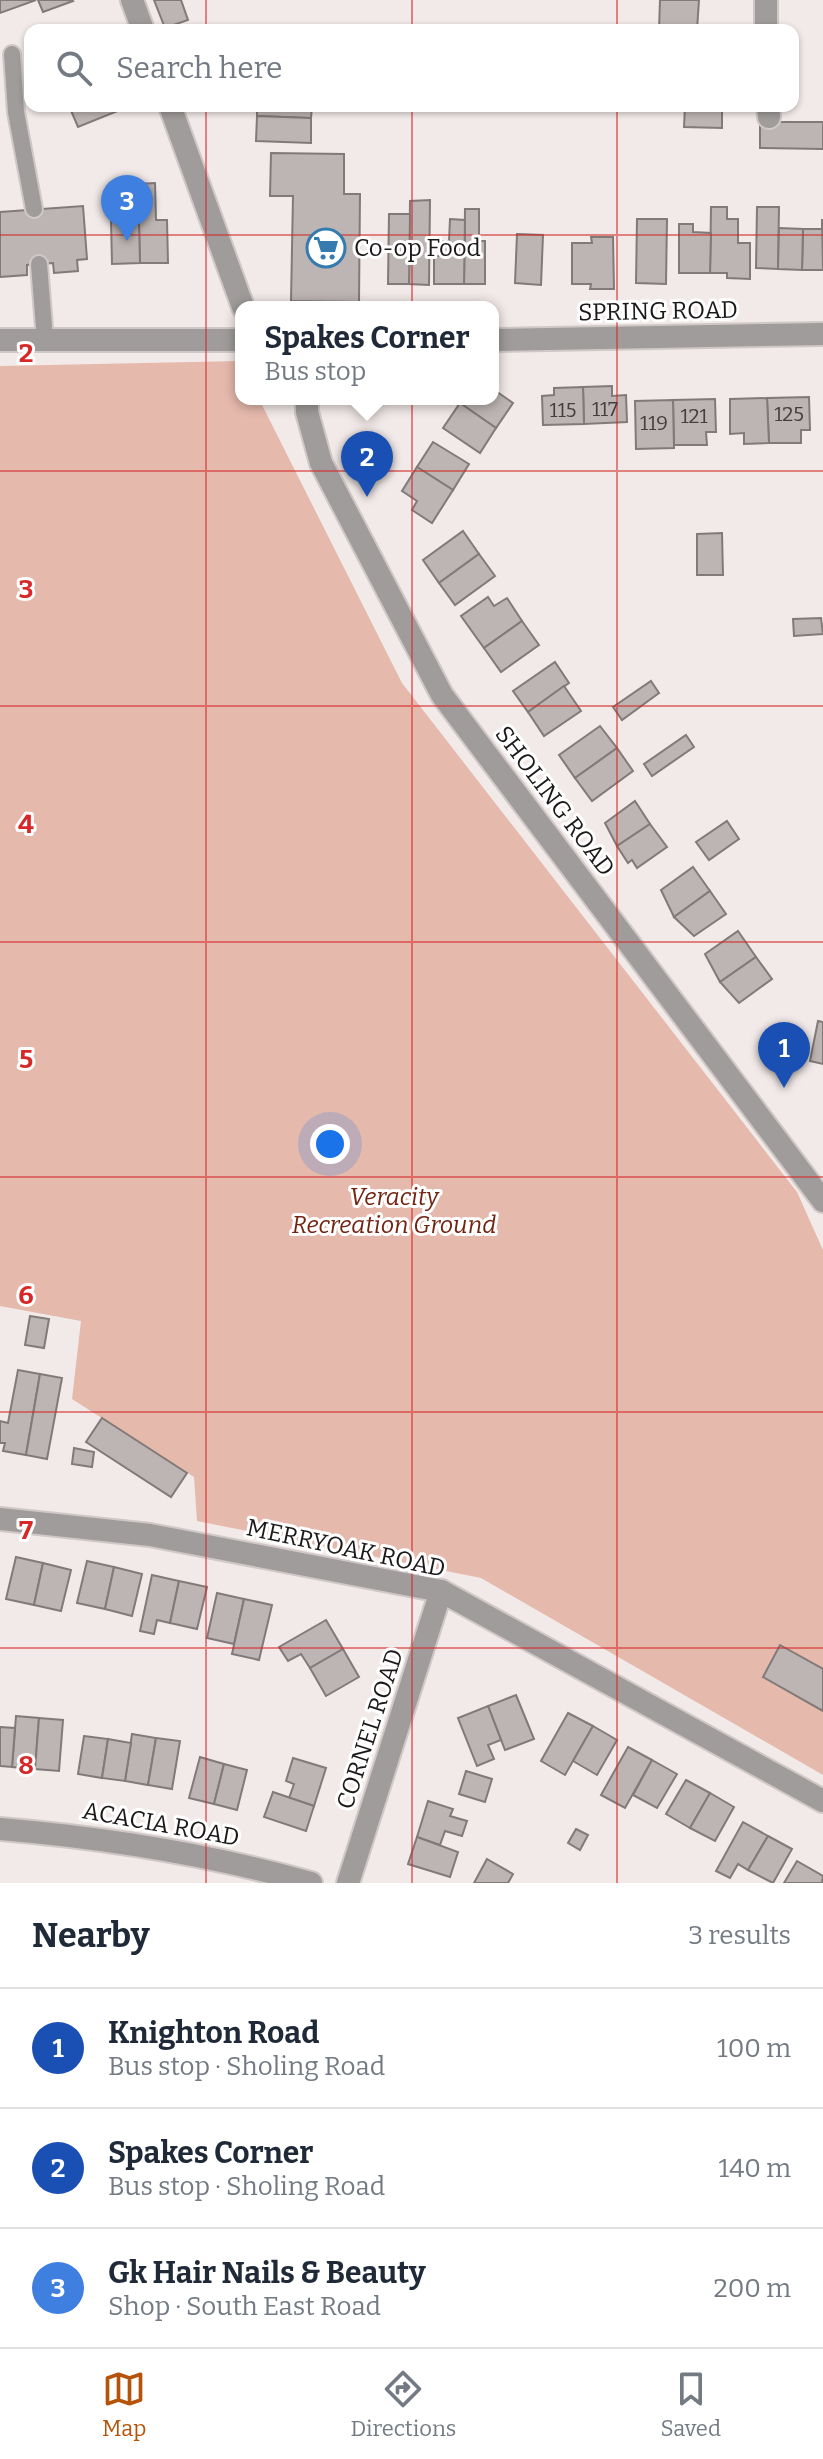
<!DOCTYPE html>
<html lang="en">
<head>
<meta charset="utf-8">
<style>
  :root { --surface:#fff; --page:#f6f6f7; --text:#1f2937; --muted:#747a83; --line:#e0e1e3; --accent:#b45309 }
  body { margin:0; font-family:Bitter,serif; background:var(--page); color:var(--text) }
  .you { position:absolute; left:330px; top:1144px; width:28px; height:28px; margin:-20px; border:6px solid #fff; border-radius:50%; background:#1a73e8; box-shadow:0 0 0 12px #1a73e833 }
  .badge { display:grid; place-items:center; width:52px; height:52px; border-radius:50%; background:var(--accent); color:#fff; font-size:26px; font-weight:700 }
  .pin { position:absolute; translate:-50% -66px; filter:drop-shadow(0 2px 4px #0008) }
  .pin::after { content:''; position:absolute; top:42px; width:28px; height:24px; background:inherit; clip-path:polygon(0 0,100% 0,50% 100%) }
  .popup { position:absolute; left:235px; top:301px; width:264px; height:104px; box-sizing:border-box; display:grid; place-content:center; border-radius:16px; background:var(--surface); filter:drop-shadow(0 2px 6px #0005); font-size:26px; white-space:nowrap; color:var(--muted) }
  .popup b { font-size:30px; color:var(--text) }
  .popup::after { content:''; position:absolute; left:50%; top:100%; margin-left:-16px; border:16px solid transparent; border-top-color:var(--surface) }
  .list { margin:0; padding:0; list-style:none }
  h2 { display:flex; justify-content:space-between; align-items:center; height:104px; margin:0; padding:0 32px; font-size:34px }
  h2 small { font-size:26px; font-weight:400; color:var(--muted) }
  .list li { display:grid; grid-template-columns:52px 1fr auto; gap:24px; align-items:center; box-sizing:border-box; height:120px; padding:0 32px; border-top:2px solid var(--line) }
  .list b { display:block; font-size:30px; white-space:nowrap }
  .list p { margin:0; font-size:26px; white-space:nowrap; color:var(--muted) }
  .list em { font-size:26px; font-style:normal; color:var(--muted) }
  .icon { flex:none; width:44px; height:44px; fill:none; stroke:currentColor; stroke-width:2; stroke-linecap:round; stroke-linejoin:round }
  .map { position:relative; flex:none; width:823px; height:1883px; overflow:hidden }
  .search { position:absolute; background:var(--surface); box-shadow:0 2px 6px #0004; left:24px; right:24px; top:24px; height:88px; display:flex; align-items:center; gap:20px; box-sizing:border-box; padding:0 28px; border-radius:16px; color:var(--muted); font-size:30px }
  .sheet { height:464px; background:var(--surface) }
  nav { display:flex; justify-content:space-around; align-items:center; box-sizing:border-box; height:112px; border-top:2px solid var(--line); background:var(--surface); font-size:22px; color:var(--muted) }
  nav a { display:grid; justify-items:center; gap:4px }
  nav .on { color:var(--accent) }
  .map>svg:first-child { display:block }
  .green { fill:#e6b9ad }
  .building { fill:#bdb5b3; stroke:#817a78; stroke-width:2 }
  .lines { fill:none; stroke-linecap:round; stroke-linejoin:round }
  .service-casing { stroke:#d0c8c7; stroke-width:20 }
  .minor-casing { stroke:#d0c8c7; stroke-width:26 }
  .tertiary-casing { stroke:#d0c8c7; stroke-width:26 }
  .service { stroke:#9f9c9b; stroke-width:16 }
  .minor { stroke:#9f9c9b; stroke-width:22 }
  .tertiary { stroke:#9f9c9b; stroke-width:22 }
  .grid { fill:none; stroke:#d62828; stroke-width:2; stroke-opacity:0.55 }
  .labels { text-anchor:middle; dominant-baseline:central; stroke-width:6; stroke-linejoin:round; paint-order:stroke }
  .number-label { font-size:20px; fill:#443f3f }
  .poi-label { font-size:24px; fill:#1b1818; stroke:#fff; text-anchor:start }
  .street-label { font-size:24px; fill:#1b1818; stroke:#fff }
  .park-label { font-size:24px; font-style:italic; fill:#722411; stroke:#fff }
  .grid-label { font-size:26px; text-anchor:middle; font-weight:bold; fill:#d62828; stroke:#fff; stroke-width:6; stroke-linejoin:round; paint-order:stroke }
</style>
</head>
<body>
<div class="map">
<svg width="823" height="1883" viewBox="0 0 823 1883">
  <rect width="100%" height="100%" fill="#f2eae8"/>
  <path class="green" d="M240,361L241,399H259L402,683L797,1192L823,1250V1775L481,1578L197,1521L194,1477L72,1399L81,1321L0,1306V366Z"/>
  <g class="building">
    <path d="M0,0H36L0,13Z"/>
    <path d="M38,0H72L73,1L43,12Z"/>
    <path d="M154,0H181L188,20L165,28Z"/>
    <path d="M660,0H699L697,30H659Z"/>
    <path d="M69,106H118L120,110L78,127Z"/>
    <path d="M257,106H312L311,118L257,116Z"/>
    <path d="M685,106H722V128L684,127Z"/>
    <path d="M257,116L311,118V143L256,141Z"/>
    <path d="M760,122H823V149L760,148Z"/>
    <path d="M271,153L344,154V194H360L359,302L291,301L293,196H270Z"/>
    <path d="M155,183L156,220H167L168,263H140L138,184Z"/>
    <path d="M122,184H138L140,263L112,264L111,221L122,220Z"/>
    <path d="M430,200L429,285L409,284L410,201Z"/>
    <path d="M83,206L87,259L77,260L78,271L54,273L53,263L39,264L27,265V275L0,277V212Z"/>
    <path d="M711,207H727V219H738V243H750V279L727,278V273H710Z"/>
    <path d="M757,207H779L778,269L756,268Z"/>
    <path d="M465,209H479V241H485V284H464Z"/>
    <path d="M389,214H410L409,284H388Z"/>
    <path d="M450,219L465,220L464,284H434V256H442V241H449Z"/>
    <path d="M637,219H667L666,284L636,283Z"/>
    <path d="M822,219L823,270H802L803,229H822Z"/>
    <path d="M679,224H693V232L711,233L710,273H679Z"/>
    <path d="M779,228L803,229L802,270L778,269Z"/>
    <path d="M517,234L543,235L541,285L515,283Z"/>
    <path d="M591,237H613L614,289H590L591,284H572V243H592Z"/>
    <path d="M612,386V396L626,395L627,422L584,424L583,387Z"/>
    <path d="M583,387L584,424L543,425L542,396L554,395V388Z"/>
    <path d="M493,389L513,403L496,428L460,403L463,399H493Z"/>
    <path d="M809,397L810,430H801V443H769L767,398Z"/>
    <path d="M767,398L769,443L744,444V433L730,434V399Z"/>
    <path d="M715,399L716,432H706L707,445H674L673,400Z"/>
    <path d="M673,400L674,448L636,449L635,401Z"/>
    <path d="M460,403L496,428L480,453L443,428Z"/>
    <path d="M433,442L469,464L453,490L417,467Z"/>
    <path d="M417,467L453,490L432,523L412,510L417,501L402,491Z"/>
    <path d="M463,531L479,554L439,583L423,560Z"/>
    <path d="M722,533L723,575H697V534Z"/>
    <path d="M479,554L495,576L455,605L439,583Z"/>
    <path d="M488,597L494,606L507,598L522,621L484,648L461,616Z"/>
    <path d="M821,618L823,634L794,636L793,619Z"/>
    <path d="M522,621L539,645L501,672L484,648Z"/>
    <path d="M555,662L569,683L528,712L513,691Z"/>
    <path d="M651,681L659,693L622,720L613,707Z"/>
    <path d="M564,686L581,711L544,736L528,712Z"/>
    <path d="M600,726L617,748L575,778L559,755Z"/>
    <path d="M686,735L694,747L652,776L644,764Z"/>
    <path d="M617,748L633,771L592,801L575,778Z"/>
    <path d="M635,801L650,824L617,846L605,823Z"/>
    <path d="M727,821L739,839L709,860L696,842Z"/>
    <path d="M650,824L667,847L637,868L632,860L628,863L617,846Z"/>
    <path d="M693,867L710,891L674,917L661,890Z"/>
    <path d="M710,891L726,914L694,936L674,917Z"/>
    <path d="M738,931L756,957L720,982L705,954Z"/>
    <path d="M756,957L772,979L739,1003L720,982Z"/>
    <path d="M818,1021L823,1022V1064L810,1061Z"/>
    <path d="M30,1316L49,1319L44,1348L25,1345Z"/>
    <path d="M18,1370L40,1374L26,1455L3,1451L5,1443H0V1421L8,1423Z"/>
    <path d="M40,1374L62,1378L47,1459L26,1455Z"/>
    <path d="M102,1418L187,1473L171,1497L86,1442Z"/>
    <path d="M74,1448L94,1452L92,1467L72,1464Z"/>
    <path d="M16,1557L43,1563L34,1605L6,1599Z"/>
    <path d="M87,1561L114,1567L105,1609L77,1603Z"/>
    <path d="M43,1563L71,1570L61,1611L34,1605Z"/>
    <path d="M114,1567L142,1574L132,1616L105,1609Z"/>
    <path d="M152,1575L179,1581L170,1623L157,1620L154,1634L140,1631Z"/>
    <path d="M179,1581L207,1587L197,1629L170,1623Z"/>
    <path d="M217,1593L244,1599L234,1644L207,1638Z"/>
    <path d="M244,1599L272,1605L259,1660L232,1654Z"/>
    <path d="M326,1620L343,1649L310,1668L301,1654L288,1661L279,1647Z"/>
    <path d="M780,1645L823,1669V1711L763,1677Z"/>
    <path d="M343,1649L359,1677L326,1696L310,1668Z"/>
    <path d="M516,1695L534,1739L505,1750L488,1706Z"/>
    <path d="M488,1706L501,1740L488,1745L494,1759L477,1766L458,1718Z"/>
    <path d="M568,1713L593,1726L565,1775L541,1761Z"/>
    <path d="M16,1716L39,1718L35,1769L12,1767Z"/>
    <path d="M39,1718L63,1720L59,1771L35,1769Z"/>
    <path d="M593,1726L617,1740L597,1775L573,1761Z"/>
    <path d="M0,1727L15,1728L12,1767L0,1766Z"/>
    <path d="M132,1734L156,1738L148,1785L125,1781Z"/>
    <path d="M84,1736L108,1739L102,1778L78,1774Z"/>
    <path d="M156,1738L180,1741L172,1789L148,1785Z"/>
    <path d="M108,1739L131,1743L125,1781L102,1778Z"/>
    <path d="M628,1747L652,1760L625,1808L601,1795Z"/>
    <path d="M200,1757L224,1764L214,1804L189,1798Z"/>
    <path d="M293,1758L326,1768L314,1806L289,1798L294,1784L286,1781Z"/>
    <path d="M652,1760L677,1774L657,1808L633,1795Z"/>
    <path d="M224,1764L247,1770L237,1810L214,1804Z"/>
    <path d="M466,1771L492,1779L485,1802L459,1794Z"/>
    <path d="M686,1780L710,1793L690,1828L666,1814Z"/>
    <path d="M273,1792L314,1806L306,1831L264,1817Z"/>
    <path d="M710,1793L734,1807L715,1841L690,1828Z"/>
    <path d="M428,1801L453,1809L450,1816L467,1821L462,1836L445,1831L440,1845L417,1837Z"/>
    <path d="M743,1822L768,1836L748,1870L738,1864L730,1878L716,1871Z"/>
    <path d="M576,1829L588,1835L580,1850L568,1843Z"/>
    <path d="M768,1836L792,1849L773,1883L748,1870Z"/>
    <path d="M417,1837L458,1852L450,1877L408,1864Z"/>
    <path d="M487,1859L513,1874L508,1883H474Z"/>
    <path d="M797,1861L823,1876L822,1883H784Z"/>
  </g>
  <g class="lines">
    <g class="service-casing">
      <g id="service">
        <path d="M12,54L16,112L34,209"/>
        <path d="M39,264L45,340"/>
      </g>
    </g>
    <g class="minor-casing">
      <g id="minor">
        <path d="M132,0L143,30"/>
        <path d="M766,0V30"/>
        <path d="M170,106L243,307"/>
        <path d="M768,106L769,117"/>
        <path d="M307,399V412L321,463L442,695L823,1201"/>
        <path d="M0,1829C107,1838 208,1854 311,1883"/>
        <path d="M348,1883L441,1591"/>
      </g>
    </g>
    <g class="tertiary-casing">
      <g id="tertiary">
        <path d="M0,340H241"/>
        <path d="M493,340L823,334"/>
        <path d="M0,1519L150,1535L441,1591L823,1801"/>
      </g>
    </g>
    <use href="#service" class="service"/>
    <use href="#minor" class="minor"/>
    <use href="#tertiary" class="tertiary"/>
  </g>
  <path class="grid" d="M206,0V30M412,0V30M617,0V30M206,106V1883M412,106V1883M617,106V1883M0,235H823M0,471H823M0,706H823M0,942H823M0,1177H823M0,1412H823M0,1648H823"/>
  <defs>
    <g id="supermarket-ring" transform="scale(2)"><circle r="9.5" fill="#fff" stroke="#367bb0" stroke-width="1.5"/><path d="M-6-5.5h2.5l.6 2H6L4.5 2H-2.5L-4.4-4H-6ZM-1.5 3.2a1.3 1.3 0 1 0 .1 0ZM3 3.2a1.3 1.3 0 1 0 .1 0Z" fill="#367bb0"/></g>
  </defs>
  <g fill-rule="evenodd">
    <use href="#supermarket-ring" x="326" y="248"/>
  </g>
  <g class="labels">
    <g class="number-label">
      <text x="605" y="409">117</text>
      <text x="563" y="410">115</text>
      <text x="789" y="414">125</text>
      <text x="694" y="416">121</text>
      <text x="654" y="423">119</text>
    </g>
    <g class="poi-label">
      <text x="354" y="248">Co-op Food</text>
    </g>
    <g class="street-label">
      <text transform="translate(658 311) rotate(-1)">SPRING ROAD</text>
      <text transform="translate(555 801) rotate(53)">SHOLING ROAD</text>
      <text transform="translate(346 1548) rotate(12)">MERRYOAK ROAD</text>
      <text transform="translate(370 1729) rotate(-72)">CORNEL ROAD</text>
      <text transform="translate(161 1824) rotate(10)">ACACIA ROAD</text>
    </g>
    <g class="park-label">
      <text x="394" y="1197">Veracity<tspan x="394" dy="28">Recreation Ground</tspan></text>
    </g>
  </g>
  <g class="grid-label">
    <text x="26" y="362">2</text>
    <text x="26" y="598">3</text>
    <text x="26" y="833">4</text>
    <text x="26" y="1068">5</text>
    <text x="26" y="1304">6</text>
    <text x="26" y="1539">7</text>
    <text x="26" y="1774">8</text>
  </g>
</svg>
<div class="you"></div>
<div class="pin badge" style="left:784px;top:1088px;background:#1a4fb4">1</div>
<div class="pin badge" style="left:367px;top:497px;background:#1a4fb4">2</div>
<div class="popup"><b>Spakes Corner</b>Bus stop</div>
<div class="pin badge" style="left:127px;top:241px;background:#3f7fe0">3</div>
<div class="search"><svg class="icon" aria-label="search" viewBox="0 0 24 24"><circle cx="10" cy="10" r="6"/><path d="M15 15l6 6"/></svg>Search here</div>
</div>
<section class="sheet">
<h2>Nearby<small>3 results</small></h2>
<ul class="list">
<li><span class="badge" style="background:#1a4fb4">1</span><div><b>Knighton Road</b><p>Bus stop · Sholing Road</p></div><em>100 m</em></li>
<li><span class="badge" style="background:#1a4fb4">2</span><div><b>Spakes Corner</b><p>Bus stop · Sholing Road</p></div><em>140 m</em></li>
<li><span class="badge" style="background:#3f7fe0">3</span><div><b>Gk Hair Nails &amp; Beauty</b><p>Shop · South East Road</p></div><em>200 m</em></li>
</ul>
</section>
<nav>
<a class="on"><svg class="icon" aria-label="map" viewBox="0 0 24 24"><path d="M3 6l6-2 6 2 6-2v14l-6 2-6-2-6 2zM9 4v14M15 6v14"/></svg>Map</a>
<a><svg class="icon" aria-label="directions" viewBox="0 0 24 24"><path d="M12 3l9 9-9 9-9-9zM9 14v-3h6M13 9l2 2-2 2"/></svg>Directions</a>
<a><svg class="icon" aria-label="saved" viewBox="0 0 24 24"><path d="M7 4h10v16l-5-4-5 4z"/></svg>Saved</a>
</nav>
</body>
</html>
